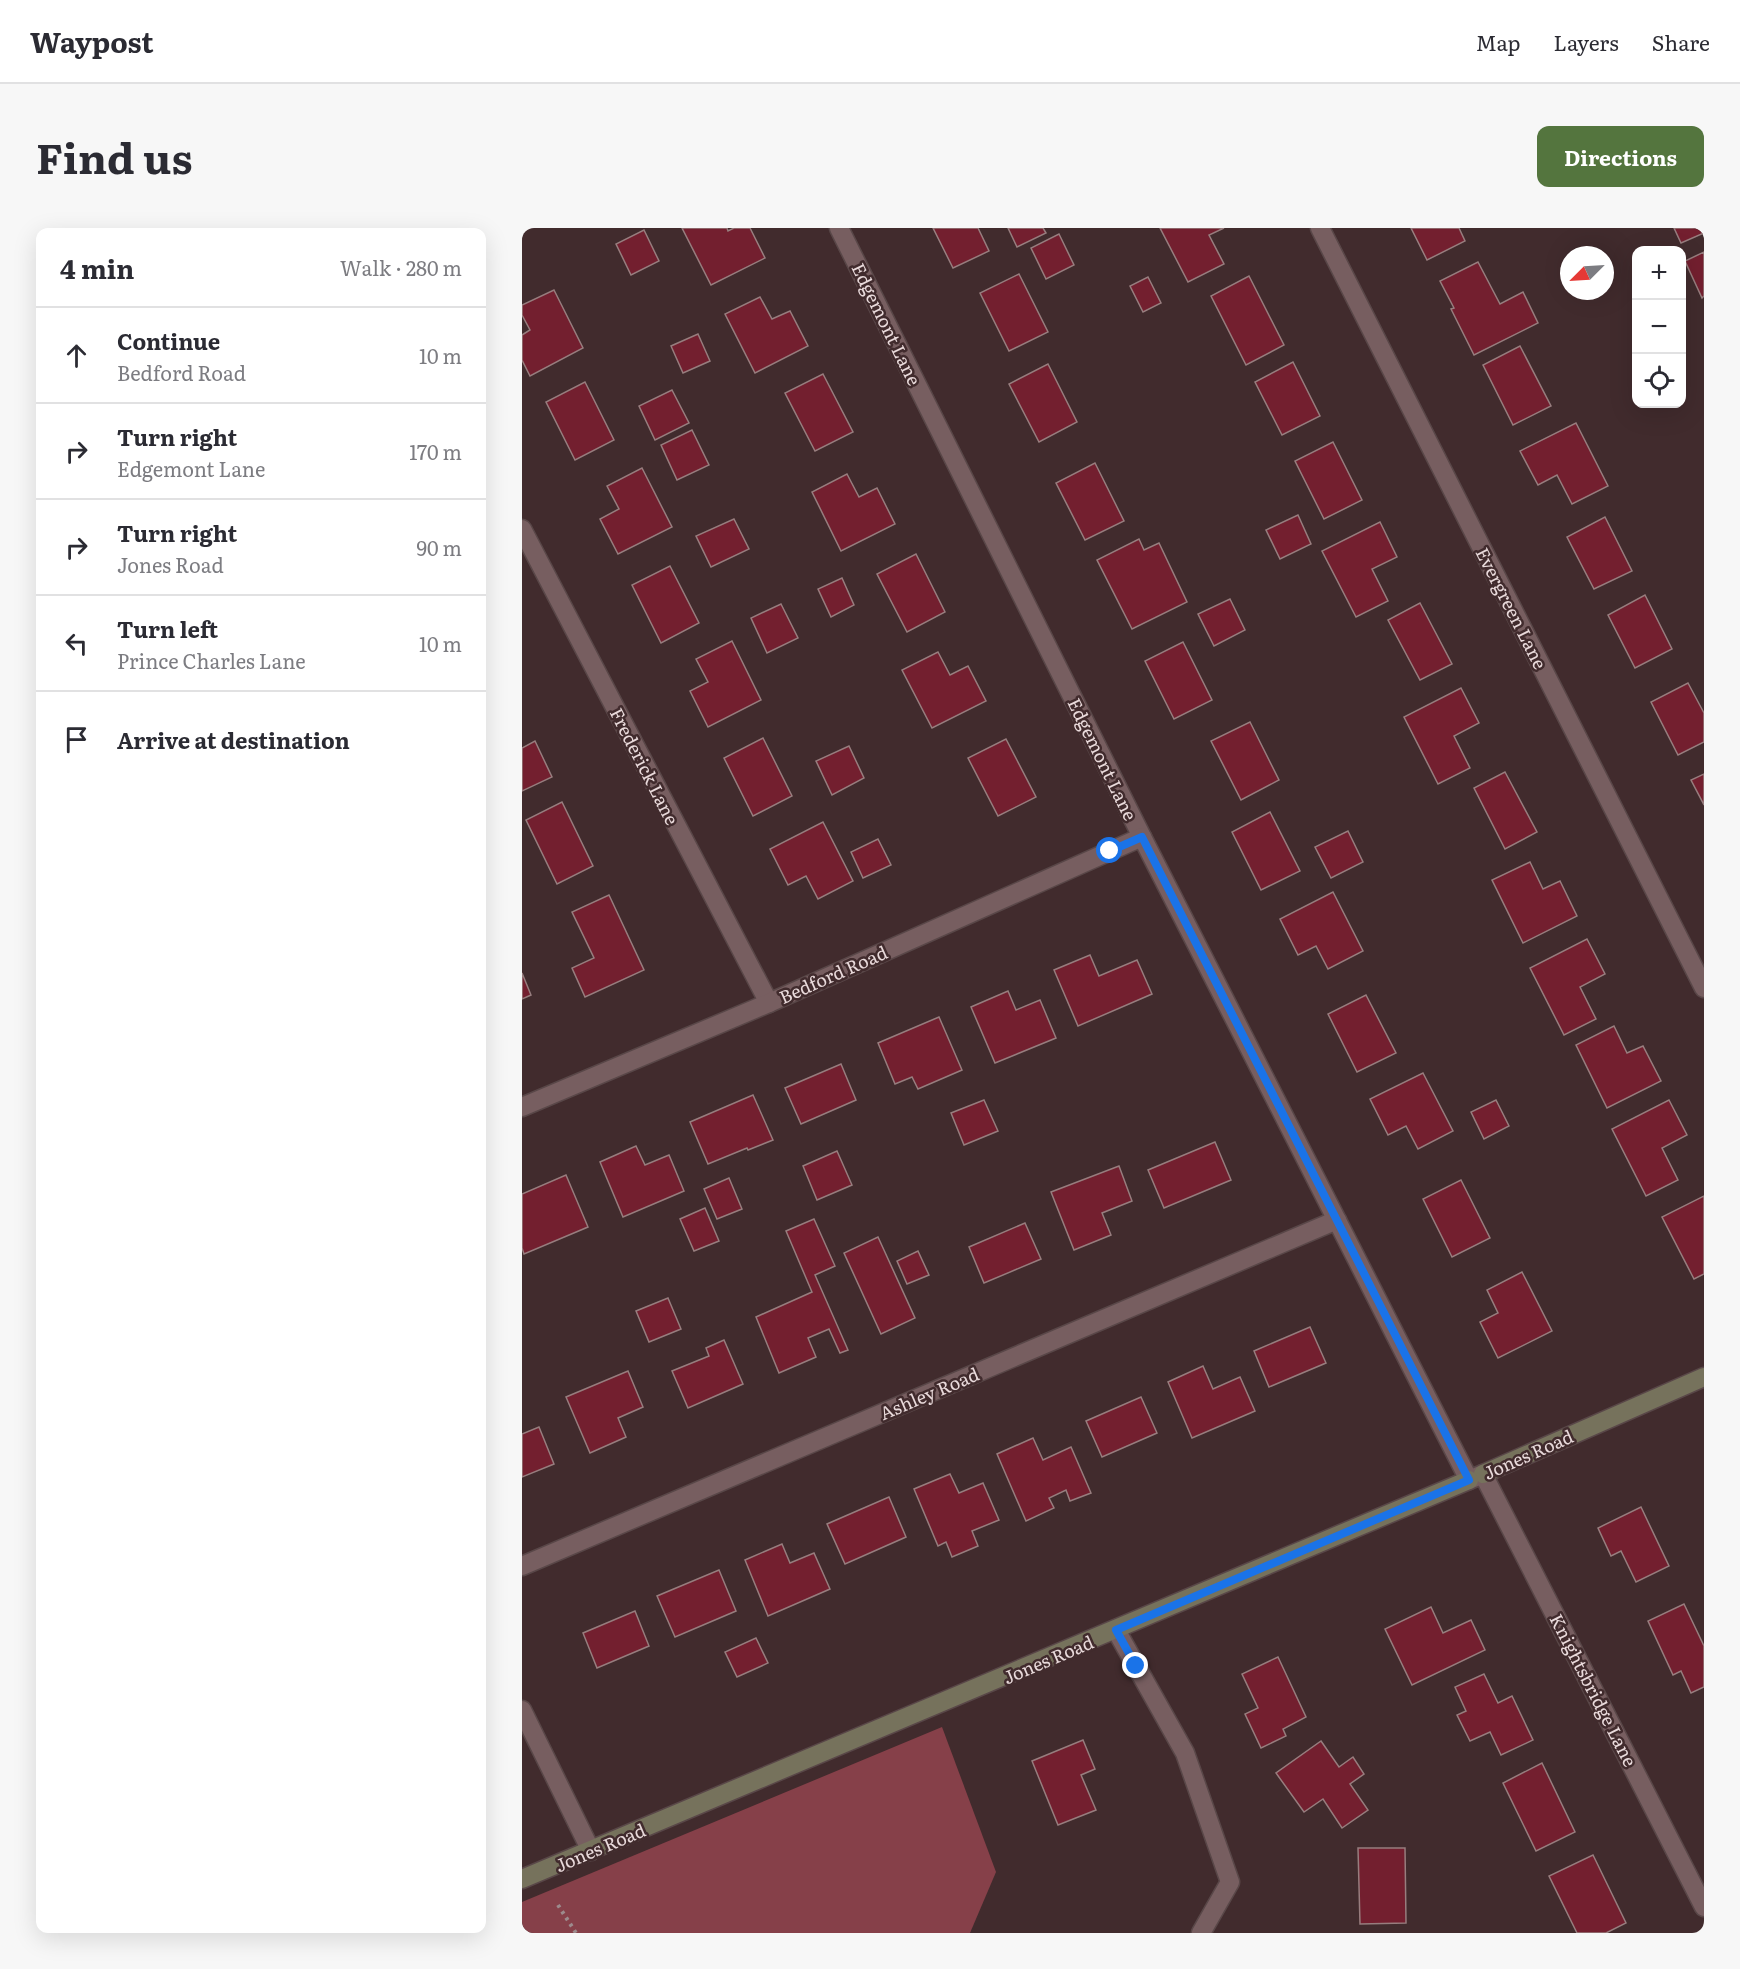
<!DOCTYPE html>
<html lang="en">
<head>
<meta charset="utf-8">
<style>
  :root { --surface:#fff; --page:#f7f7f7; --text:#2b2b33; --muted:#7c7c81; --line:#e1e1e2; --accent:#54753e }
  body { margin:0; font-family:Literata,serif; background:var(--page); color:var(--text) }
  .controls { position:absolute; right:18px; top:18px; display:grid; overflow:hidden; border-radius:12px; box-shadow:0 6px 24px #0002 }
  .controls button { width:54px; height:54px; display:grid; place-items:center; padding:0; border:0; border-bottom:2px solid var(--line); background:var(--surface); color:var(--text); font:30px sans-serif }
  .compass { position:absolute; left:1038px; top:18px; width:54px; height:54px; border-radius:50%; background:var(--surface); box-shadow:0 6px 24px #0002; rotate:246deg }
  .stop { position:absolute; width:18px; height:18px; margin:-14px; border:4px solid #1a73e8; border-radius:50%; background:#fff }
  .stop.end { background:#1a73e8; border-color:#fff; box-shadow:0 2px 6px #0008 }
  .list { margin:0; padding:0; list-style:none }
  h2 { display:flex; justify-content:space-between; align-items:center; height:78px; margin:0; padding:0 24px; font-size:26px }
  h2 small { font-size:20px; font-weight:400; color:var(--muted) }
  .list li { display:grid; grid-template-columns:39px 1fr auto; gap:18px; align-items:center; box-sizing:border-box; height:96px; padding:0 24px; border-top:2px solid var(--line) }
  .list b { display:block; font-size:22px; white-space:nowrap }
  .list p { margin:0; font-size:20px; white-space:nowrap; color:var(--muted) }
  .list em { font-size:20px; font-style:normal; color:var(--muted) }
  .icon { flex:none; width:33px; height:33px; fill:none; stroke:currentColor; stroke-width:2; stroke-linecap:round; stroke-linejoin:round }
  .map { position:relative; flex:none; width:1182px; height:1705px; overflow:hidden; border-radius:12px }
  header { display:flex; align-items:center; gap:36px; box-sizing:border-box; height:84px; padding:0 30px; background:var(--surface); border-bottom:2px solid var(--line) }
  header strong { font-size:28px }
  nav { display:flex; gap:33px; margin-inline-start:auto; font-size:21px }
  .intro { display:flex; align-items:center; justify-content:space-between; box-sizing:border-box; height:144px; padding:0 36px }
  h1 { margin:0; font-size:42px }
  .button { padding:15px 27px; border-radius:12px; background:var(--accent); color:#fff; font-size:21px; font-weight:700 }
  main { display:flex; gap:36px; padding:0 36px }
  aside { flex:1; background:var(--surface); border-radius:12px; box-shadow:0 6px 24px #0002 }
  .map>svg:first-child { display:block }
  .green { fill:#864049 }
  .building { fill:#731f2f; stroke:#977d7e; stroke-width:1.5 }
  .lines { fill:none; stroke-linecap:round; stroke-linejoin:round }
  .street-casing { stroke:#594748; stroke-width:21 }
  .secondary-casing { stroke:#594748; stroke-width:21 }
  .path { stroke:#9d8b8d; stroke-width:4; stroke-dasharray:3 4.5; stroke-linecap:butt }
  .street { stroke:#775e60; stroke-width:18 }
  .secondary { stroke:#76725c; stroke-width:18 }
  .route { stroke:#1a73e8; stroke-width:8 }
  .labels { text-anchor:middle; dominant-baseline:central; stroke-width:5; stroke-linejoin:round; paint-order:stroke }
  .street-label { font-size:18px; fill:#e9dadb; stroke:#412b2d }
</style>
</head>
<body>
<header>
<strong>Waypost</strong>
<nav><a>Map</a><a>Layers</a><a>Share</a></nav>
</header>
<div class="intro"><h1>Find us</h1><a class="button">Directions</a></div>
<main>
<aside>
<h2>4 min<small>Walk · 280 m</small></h2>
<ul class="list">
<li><svg class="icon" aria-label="ahead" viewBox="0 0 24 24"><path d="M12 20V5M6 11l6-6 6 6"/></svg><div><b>Continue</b><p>Bedford Road</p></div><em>10 m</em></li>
<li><svg class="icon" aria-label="right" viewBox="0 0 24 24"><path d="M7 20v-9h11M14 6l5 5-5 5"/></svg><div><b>Turn right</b><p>Edgemont Lane</p></div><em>170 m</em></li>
<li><svg class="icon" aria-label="right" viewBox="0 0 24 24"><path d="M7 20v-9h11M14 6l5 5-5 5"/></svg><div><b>Turn right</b><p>Jones Road</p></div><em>90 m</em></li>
<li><svg class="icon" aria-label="left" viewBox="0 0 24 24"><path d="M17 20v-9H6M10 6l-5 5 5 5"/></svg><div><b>Turn left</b><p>Prince Charles Lane</p></div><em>10 m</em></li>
<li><svg class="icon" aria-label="arrive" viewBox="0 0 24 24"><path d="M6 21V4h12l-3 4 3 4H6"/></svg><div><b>Arrive at destination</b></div></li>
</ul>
</aside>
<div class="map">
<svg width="1182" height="1705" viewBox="0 0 1182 1705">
  <rect width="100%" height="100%" fill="#412b2d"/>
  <path class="green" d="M420,1499L474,1644L448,1705H0V1674Z"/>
  <g class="building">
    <path d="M160,0H205L206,3L212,0H228L243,30L189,57Z"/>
    <path d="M411,0H456L467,23L431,40Z"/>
    <path d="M486,0H521L524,5L495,19Z"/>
    <path d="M638,0H702L687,7L702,36L666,54Z"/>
    <path d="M889,0H937L943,13L905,32Z"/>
    <path d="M1152,0H1182V5L1159,15Z"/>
    <path d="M122,2L137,33L109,47L94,16Z"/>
    <path d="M537,6L552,37L524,51L509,20Z"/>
    <path d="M1182,24V68L1180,70L1163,33Z"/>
    <path d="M956,34L978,76L1001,64L1016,95L952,127L929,81L932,80L918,53Z"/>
    <path d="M497,46L526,104L487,123L458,65Z"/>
    <path d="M727,48L762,117L724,137L689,68Z"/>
    <path d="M626,49L639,75L621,84L608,58Z"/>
    <path d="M32,62L61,120L8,148L0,132V107L8,102L0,87V77Z"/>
    <path d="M238,69L250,91L268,83L286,118L233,145L203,86Z"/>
    <path d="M176,106L188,133L161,145L149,118Z"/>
    <path d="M998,118L1029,178L991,197L961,137Z"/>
    <path d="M771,134L798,188L760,207L733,154Z"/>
    <path d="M526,136L555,194L517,214L487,156Z"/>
    <path d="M301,146L331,204L293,223L263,165Z"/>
    <path d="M63,154L92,212L53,232L24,174Z"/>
    <path d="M150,162L167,195L133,212L117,178Z"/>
    <path d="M1054,195L1086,258L1050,276L1035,247L1016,257L998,223Z"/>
    <path d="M170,202L187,237L155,252L139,217Z"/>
    <path d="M811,214L840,272L802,291L773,233Z"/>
    <path d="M573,235L602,293L563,312L534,255Z"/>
    <path d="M120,240L150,299L96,326L78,291L97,281L85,258Z"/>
    <path d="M325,246L337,269L355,260L373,296L319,323L290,264Z"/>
    <path d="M776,287L789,316L758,331L744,302Z"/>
    <path d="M1083,289L1110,343L1072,361L1045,309Z"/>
    <path d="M212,291L227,321L189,339L174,308Z"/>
    <path d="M858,294L875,329L850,341L866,373L834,389L800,323Z"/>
    <path d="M617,311L622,322L637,315L665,374L610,401L575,332Z"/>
    <path d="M394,326L423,384L385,404L355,346Z"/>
    <path d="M148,338L177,395L139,415L110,357Z"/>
    <path d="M320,350L332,377L309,389L296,361Z"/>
    <path d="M1123,367L1150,421L1113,440L1086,387Z"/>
    <path d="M708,371L723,402L692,418L676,386Z"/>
    <path d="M898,375L930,436L898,452L866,392Z"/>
    <path d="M259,376L276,410L245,425L229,390Z"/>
    <path d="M210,413L239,472L186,499L168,463L186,454L174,431Z"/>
    <path d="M661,414L690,472L652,491L623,433Z"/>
    <path d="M416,424L428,447L446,438L464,473L410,500L380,442Z"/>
    <path d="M1166,455L1182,485V514L1156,527L1129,474Z"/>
    <path d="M939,460L957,495L932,508L948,540L916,556L882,489Z"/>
    <path d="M728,494L757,552L719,572L689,513Z"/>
    <path d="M241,510L270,568L231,588L202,530Z"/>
    <path d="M484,511L514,569L476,588L446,530Z"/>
    <path d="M13,513L30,549L0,563V520Z"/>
    <path d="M327,518L342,550L310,567L294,533Z"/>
    <path d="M983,544L1015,604L983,621L952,560Z"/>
    <path d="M1182,546V577L1169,552Z"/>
    <path d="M40,574L71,638L35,656L4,592Z"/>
    <path d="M748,584L778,643L739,662L710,604Z"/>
    <path d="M301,594L331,653L296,671L284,648L266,657L248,621Z"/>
    <path d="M826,603L841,634L809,650L793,619Z"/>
    <path d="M356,611L369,637L341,650L329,624Z"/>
    <path d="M1008,634L1021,661L1038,653L1055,688L1001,715L970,652Z"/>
    <path d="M811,664L841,723L806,741L794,718L776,727L758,691Z"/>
    <path d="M87,667L122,742L63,769L50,740L72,730L50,684Z"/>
    <path d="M1065,711L1083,746L1058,759L1074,791L1042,807L1008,740Z"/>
    <path d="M568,727L577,748L615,732L630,766L556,798L532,742Z"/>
    <path d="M0,745L9,767L0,771Z"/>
    <path d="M486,763L494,782L518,772L534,810L473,835L449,779Z"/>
    <path d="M844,767L874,825L835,844L806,786Z"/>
    <path d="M417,789L440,842L396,861L390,849L373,856L356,815Z"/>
    <path d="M1092,798L1105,825L1121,818L1139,853L1085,880L1054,817Z"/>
    <path d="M319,836L334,872L279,896L263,860Z"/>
    <path d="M901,845L931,903L896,921L884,898L866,907L848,871Z"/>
    <path d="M231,867L251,912L226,922L225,920L186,936L168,894Z"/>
    <path d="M462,872L476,903L442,917L429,885Z"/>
    <path d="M974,872L987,898L962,911L949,884Z"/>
    <path d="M1147,872L1165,907L1140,920L1156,952L1124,968L1090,901Z"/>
    <path d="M693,914L709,952L642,980L626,942Z"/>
    <path d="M114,918L123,937L147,927L162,963L101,989L78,934Z"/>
    <path d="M315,923L330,957L295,972L281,938Z"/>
    <path d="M597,938L610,973L580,985L589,1007L552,1022L529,964Z"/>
    <path d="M44,947L66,999L2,1026L0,1020V966Z"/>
    <path d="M207,950L220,981L195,991L182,961Z"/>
    <path d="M939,952L968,1010L930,1029L901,971Z"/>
    <path d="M1182,968V1046L1172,1051L1140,989Z"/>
    <path d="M183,980L197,1013L172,1023L158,991Z"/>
    <path d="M292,991L313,1038L293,1047L326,1122L318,1125L307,1101L286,1110L294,1129L257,1145L234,1089L290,1064L264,1003Z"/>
    <path d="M503,995L519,1031L462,1055L447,1019Z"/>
    <path d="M356,1009L393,1090L359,1106L322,1025Z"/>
    <path d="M396,1023L407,1047L385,1056L375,1033Z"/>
    <path d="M1000,1044L1030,1103L976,1130L958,1094L976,1085L965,1062Z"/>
    <path d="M146,1070L159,1101L127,1114L114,1083Z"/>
    <path d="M788,1099L804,1135L747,1159L732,1123Z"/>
    <path d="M202,1112L221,1156L166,1180L150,1143L187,1128L184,1120Z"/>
    <path d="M681,1138L691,1161L718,1149L733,1183L670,1210L646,1154Z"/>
    <path d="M106,1143L121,1179L96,1190L104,1209L68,1225L44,1169Z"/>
    <path d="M619,1169L635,1205L580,1229L564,1193Z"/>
    <path d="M17,1199L32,1236L0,1249V1206Z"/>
    <path d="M511,1210L521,1232L549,1219L569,1265L548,1273L544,1262L527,1270L532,1280L504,1293L475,1226Z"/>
    <path d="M428,1246L437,1265L461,1255L477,1292L450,1303L456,1318L430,1329L424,1314L416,1318L392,1261Z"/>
    <path d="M367,1269L384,1309L323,1336L305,1296Z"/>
    <path d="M1119,1279L1147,1338L1114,1354L1099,1323L1089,1328L1076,1300Z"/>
    <path d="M260,1316L268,1335L292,1325L308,1361L246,1388L223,1332Z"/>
    <path d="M197,1342L214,1383L153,1409L135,1368Z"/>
    <path d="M1162,1376L1182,1418V1459L1169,1465L1159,1443L1151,1447L1126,1393Z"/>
    <path d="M909,1379L921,1405L949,1392L963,1422L890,1457L863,1401Z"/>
    <path d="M113,1383L127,1418L75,1440L61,1405Z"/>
    <path d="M234,1410L246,1435L215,1449L203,1424Z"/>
    <path d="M756,1429L784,1489L761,1501L764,1508L739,1520L723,1486L736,1480L720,1446Z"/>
    <path d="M962,1446L976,1475L990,1468L1011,1512L979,1527L968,1504L948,1513L935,1487L944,1483L933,1459Z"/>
    <path d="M561,1512L573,1541L559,1547L574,1582L536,1597L510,1533Z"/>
    <path d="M799,1513L817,1539L831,1529L842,1546L828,1556L846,1582L820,1600L801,1571L782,1584L754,1545Z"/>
    <path d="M1020,1535L1053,1604L1014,1623L981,1555Z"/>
    <path d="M836,1620H883L884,1695L838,1696Z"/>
    <path d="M1071,1627L1104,1695L1084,1705H1055L1027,1648Z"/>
  </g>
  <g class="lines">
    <g class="street-casing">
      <g id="street">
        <path d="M317,0L620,609L947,1252L961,1246L1182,1679"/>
        <path d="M798,0L1182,760"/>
        <path d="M0,301L247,775"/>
        <path d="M0,879L247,775L620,609"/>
        <path d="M0,1338L815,992"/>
        <path d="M594,1402L663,1525L708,1654L679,1705"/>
        <path d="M0,1482L69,1623"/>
      </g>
    </g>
    <g class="secondary-casing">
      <g id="secondary">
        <path d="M961,1246L1182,1149"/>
        <path d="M0,1651L947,1252"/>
      </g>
    </g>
    <path class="path" d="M36,1677L54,1705"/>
    <use href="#street" class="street"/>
    <use href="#secondary" class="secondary"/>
  </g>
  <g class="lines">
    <path class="route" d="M588,623L620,609L947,1252L594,1402L614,1438"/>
  </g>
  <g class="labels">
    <g class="street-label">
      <text transform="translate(365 96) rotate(64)">Edgemont Lane</text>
      <text transform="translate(990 380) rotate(63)">Evergreen Lane</text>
      <text transform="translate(581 531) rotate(64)">Edgemont Lane</text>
      <text transform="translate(123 538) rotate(63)">Frederick Lane</text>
      <text transform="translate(311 746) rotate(-24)">Bedford Road</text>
      <text transform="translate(407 1165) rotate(-23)">Ashley Road</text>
      <text transform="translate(1006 1226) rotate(-24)">Jones Road</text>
      <text transform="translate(526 1431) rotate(-23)">Jones Road</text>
      <text transform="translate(1072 1462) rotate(63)">Knightsbridge Lane</text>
      <text transform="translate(78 1619) rotate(-23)">Jones Road</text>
    </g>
  </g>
</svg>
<div class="controls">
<button>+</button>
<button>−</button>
<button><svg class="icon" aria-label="locate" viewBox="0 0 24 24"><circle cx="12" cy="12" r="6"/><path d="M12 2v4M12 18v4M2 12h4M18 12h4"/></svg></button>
</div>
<svg class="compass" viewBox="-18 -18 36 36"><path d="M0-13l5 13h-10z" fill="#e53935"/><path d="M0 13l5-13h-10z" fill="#7c7c81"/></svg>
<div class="stop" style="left:588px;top:623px"></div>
<div class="stop end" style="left:614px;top:1438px"></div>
</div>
</main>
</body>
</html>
